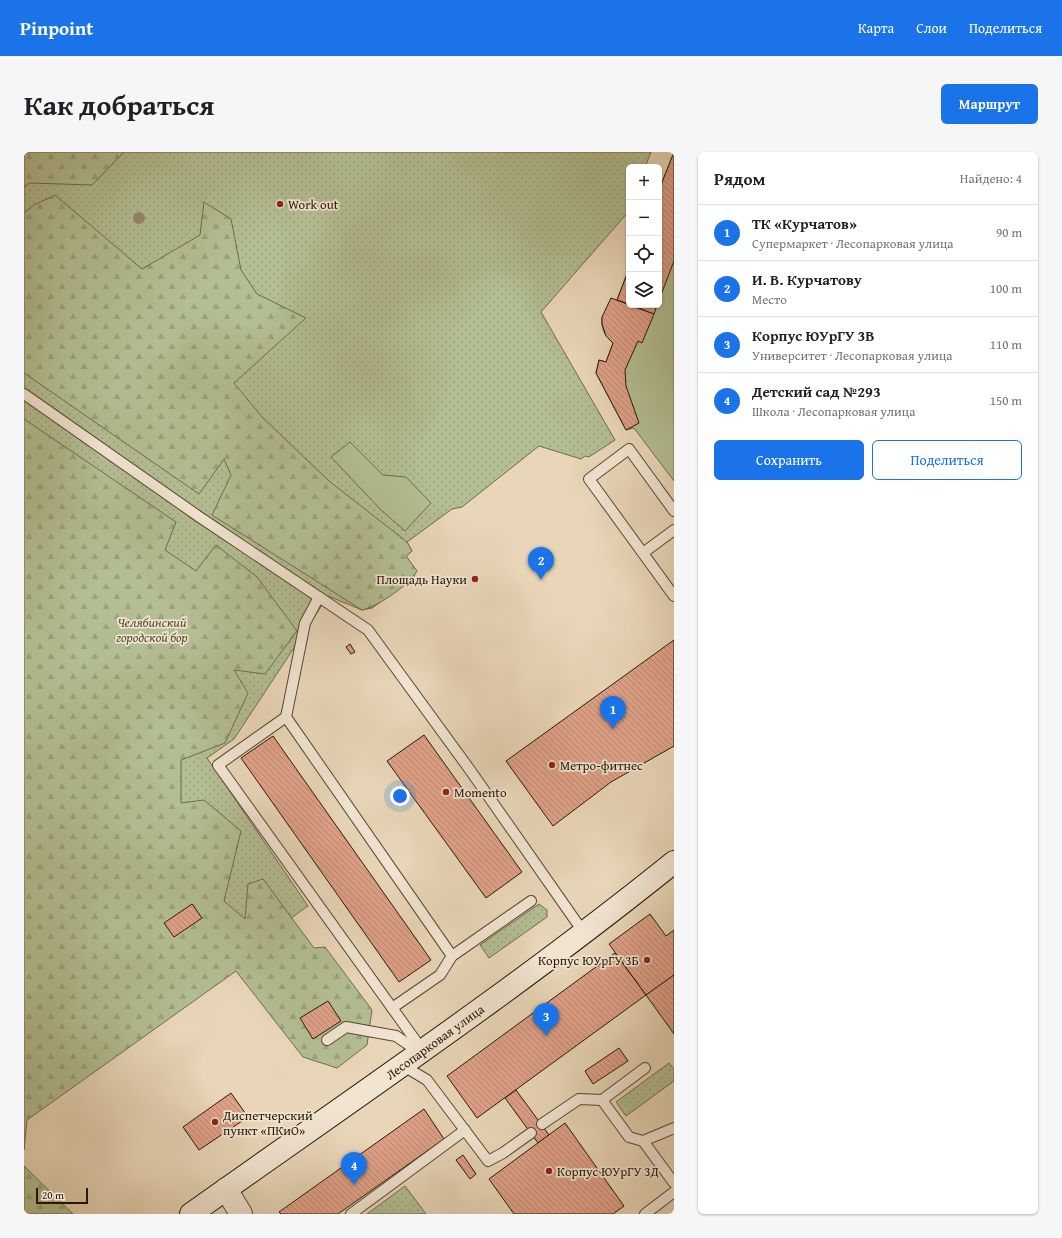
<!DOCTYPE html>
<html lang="ru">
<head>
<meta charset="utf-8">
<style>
  :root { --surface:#fff; --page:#f6f6f6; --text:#202124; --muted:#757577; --line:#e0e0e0; --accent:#1a73e8 }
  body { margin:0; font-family:"Gentium Book Plus",serif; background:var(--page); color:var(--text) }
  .controls { position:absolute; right:12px; top:12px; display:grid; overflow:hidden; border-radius:6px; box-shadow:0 1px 3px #0004 }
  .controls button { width:36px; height:36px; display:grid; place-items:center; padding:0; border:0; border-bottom:1px solid var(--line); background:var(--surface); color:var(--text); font:20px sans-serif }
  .scale { position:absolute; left:12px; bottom:10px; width:52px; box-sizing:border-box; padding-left:4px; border:2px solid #281905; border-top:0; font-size:11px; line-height:14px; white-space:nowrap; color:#281905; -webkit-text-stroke:3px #f1e4d1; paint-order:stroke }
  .you { position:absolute; left:376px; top:644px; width:14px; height:14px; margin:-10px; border:3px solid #fff; border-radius:50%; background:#1a73e8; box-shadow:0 0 0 6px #1a73e833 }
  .badge { display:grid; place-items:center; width:26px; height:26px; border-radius:50%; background:var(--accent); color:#fff; font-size:13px; font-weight:700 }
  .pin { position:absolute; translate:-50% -33px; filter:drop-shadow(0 1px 2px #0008) }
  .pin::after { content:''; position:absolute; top:21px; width:14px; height:12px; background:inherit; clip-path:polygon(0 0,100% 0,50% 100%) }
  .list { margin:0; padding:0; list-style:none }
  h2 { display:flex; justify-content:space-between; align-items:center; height:52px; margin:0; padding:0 16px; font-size:17px }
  h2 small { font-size:13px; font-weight:400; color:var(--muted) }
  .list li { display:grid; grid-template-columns:26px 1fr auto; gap:12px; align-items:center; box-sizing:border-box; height:56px; padding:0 16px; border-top:1px solid var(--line) }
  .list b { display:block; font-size:15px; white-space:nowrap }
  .list p { margin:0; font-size:13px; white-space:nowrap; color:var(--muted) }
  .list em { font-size:13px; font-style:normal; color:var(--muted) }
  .actions { display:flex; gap:8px; padding:12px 16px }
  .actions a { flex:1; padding:9px 0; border:1px solid var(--accent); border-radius:6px; text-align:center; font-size:14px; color:var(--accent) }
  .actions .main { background:var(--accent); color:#fff }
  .icon { flex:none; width:22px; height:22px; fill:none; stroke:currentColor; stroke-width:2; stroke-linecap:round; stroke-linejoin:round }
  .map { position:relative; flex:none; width:650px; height:1062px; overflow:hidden; border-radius:6px }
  header { display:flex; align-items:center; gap:24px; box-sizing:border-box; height:56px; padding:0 20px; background:var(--accent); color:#fff }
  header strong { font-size:19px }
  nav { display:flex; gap:22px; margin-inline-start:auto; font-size:14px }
  .intro { display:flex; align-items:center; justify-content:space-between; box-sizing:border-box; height:96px; padding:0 24px }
  h1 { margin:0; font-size:28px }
  .button { padding:10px 18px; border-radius:6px; background:var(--accent); color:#fff; font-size:14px; font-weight:700 }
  main { display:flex; gap:24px; padding:0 24px }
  aside { flex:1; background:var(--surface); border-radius:6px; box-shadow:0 1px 3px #0004 }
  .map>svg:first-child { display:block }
  .grass { fill:url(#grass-dots); stroke:#6e6c4c }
  .forest { fill:url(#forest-firs); stroke:#6e6c4c }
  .pitch { fill:#b3be92; stroke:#6e6c4c }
  .building { fill:url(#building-back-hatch); stroke:#281905 }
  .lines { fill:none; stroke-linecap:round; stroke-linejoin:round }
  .service-casing { stroke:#584832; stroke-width:12 }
  .tertiary-casing { stroke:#584832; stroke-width:24 }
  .secondary-casing { stroke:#281905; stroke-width:24 }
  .service { stroke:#f1e4d1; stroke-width:10 }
  .tertiary { stroke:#f1e4d1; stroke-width:22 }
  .secondary { stroke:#f1e4d1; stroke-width:22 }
  .tree { fill:#968a6d }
  .poi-dot { fill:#8f2418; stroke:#f1e4d1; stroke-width:1.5 }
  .labels { text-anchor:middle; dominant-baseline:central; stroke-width:3.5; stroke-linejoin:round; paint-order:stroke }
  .poi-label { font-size:13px; fill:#281905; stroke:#f1e4d1; text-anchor:start }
  .park-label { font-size:13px; font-style:italic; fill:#524b2f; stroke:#f1e4d1 }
  .street-label { font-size:13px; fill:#281905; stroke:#f1e4d1 }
</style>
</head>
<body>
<header>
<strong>Pinpoint</strong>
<nav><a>Карта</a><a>Слои</a><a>Поделиться</a></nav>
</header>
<div class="intro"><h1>Как добраться</h1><a class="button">Маршрут</a></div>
<main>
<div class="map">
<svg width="650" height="1062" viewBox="0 0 650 1062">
  <defs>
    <pattern id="grass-dots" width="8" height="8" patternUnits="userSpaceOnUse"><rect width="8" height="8" fill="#b3be92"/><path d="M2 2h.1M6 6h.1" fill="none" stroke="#9aa37c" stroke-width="1.8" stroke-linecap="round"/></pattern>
    <pattern id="forest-firs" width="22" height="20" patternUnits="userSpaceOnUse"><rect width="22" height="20" fill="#b3be92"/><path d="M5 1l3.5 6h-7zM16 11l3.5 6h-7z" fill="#9aa37c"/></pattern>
    <pattern id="building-back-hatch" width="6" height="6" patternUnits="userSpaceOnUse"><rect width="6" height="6" fill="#dfa188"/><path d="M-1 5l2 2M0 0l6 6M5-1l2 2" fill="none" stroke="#bf8a74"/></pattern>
  </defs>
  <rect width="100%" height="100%" fill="#e9d6b8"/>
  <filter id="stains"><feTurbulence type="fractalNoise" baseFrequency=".005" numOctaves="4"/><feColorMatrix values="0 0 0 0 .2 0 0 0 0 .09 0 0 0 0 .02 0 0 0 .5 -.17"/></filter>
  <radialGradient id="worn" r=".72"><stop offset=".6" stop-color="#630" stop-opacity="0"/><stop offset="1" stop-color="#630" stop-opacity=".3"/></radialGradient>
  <g class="grass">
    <path d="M0,0H627L621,15H605V59L517,160L591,288L565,305L561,304L557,307L515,294L438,355L428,357L383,390L388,399L382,404L392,419L389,427L348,456L338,458L304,444L210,587L183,606L284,754L0,955Z"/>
    <path d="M515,752L523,758V765L465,806L456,793Z"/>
    <path d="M645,911L650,917V929L602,964L592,950Z"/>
    <path d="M381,1034L402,1062H343Z"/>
  </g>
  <g class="forest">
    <path d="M0,0H100L68,33L5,31L0,35Z"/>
    <path d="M31,43L118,117L176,83L180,50L207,67L217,118L233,142L282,166L210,231L238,265L305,329L383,390L388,399L382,404L393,419C385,433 353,455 338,458L188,363L207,323L200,307L175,342L0,221V61L10,53Z"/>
    <path d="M0,267L152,370L141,398L172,419L192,393L233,425L273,479L241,522L210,518L224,541L201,591L157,608V651L180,648L217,679L200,749L221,767L224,732L239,727L290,796L301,795L348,858L343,893L313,916L279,905L212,819L3,968L0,998Z"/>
    <path d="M0,1014L49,1062H0Z"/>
  </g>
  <g class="pitch">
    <path d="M650,0V329L610,276L602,278L572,221L575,208L582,210L589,191C580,183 577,177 578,165L593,148L605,116V153H635V38Z"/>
    <path d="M326,290L359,323L382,325L407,351L381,379L357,358L307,305Z"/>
  </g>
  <g class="building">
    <path d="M650,0V109L635,148V38Z"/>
    <path d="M605,117V152L593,148Z"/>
    <path d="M587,146L630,162L618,191L614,189L601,218L602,234L615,271L602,278L572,221L575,208L582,210L589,191L582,184L578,172V165Z"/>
    <path d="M607,153H633L630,162Z"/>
    <path d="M650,488V594L587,630L529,674L482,609Z"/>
    <path d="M326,492L331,500L327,502L322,495Z"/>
    <path d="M400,583L498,720L462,746L363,609Z"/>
    <path d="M249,584L407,808L375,830L217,606Z"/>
    <path d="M168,752L178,766L150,785L140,771Z"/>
    <path d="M626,762L642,784L650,778V823L622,843L585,792Z"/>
    <path d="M591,801L622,843L453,966L423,924Z"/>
    <path d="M650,823V882L622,843Z"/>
    <path d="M304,849L317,869L289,887L276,866Z"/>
    <path d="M595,896L604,909L569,932L561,919Z"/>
    <path d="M492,938L525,983L514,991L481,946Z"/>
    <path d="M207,941L224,965L175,998L159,975Z"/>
    <path d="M400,957L420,987L314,1062H257L255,1060Z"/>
    <path d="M541,971L600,1054L589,1062H490L465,1027Z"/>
    <path d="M439,1003L452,1022L446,1027L432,1008Z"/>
  </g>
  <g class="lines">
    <g class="service-casing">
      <g id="service">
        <path d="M0,242L174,364L344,478L446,618L560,781"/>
        <path d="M650,359L605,297L565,327L650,444"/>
        <path d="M619,401L650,378"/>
        <path d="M295,445L281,471L262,565L428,804"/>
        <path d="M262,565L194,613L399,899"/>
        <path d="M368,856L416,823L428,804L507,749"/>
        <path d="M303,888L322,875L372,884L397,901"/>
        <path d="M378,913L403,928L464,1009L479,1001L507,981"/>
        <path d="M578,948L621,916"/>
        <path d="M518,972L555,947L578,948L605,985L619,989L650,976"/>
        <path d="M619,989L650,1031"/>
        <path d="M327,1062L441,978"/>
        <path d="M621,1062L650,1040"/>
      </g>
    </g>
    <g class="tertiary-casing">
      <path id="tertiary" d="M202,1037L217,1062"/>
    </g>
    <g class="secondary-casing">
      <path id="secondary" d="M167,1062C329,947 495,835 650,710"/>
    </g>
    <use href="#service" class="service"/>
    <use href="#tertiary" class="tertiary"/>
    <use href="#secondary" class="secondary"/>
  </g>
  <circle class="tree" cx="115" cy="66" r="6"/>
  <g class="poi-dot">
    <circle cx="256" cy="52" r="4"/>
    <circle cx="451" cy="427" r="4"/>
    <circle cx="528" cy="613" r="4"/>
    <circle cx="422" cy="640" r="4"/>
    <circle cx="623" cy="808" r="4"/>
    <circle cx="191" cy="970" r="4"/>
    <circle cx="525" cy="1019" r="4"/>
  </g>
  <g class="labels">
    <g class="poi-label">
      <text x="264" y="52">Work out</text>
      <text x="443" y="427" text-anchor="end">Площадь Науки</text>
      <text x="536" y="613">Метро-фитнес</text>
      <text x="430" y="640">Momento</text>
      <text x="615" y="808" text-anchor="end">Корпус ЮУрГУ 3Б</text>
      <text x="199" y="963">Диспетчерский<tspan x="199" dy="15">пункт «ПКиО»</tspan></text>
      <text x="533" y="1019">Корпус ЮУрГУ 3Д</text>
    </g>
    <g class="park-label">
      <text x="128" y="470">Челябинский<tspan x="128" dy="15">городской бор</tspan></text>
    </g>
    <g class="street-label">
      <text transform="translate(411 890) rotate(-36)">Лесопарковая улица</text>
    </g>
  </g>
  <rect width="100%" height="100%" filter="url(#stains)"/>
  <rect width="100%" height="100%" fill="url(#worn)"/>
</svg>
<div class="controls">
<button>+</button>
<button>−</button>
<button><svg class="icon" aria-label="locate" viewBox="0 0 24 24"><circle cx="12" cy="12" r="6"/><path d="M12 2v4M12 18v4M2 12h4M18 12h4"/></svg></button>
<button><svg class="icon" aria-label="layers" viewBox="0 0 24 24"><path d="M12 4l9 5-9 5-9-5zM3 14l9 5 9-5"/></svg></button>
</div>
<div class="scale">20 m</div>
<div class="you"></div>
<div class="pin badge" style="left:589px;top:577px">1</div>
<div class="pin badge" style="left:517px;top:428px">2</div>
<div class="pin badge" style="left:522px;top:884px">3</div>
<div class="pin badge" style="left:330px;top:1033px">4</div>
</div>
<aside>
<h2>Рядом<small>Найдено: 4</small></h2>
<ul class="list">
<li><span class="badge">1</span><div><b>ТК «Курчатов»</b><p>Супермаркет · Лесопарковая улица</p></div><em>90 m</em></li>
<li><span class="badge">2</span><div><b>И. В. Курчатову</b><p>Место</p></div><em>100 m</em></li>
<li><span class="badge">3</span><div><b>Корпус ЮУрГУ 3В</b><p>Университет · Лесопарковая улица</p></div><em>110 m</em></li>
<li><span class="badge">4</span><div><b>Детский сад №293</b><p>Школа · Лесопарковая улица</p></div><em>150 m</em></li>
</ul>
<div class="actions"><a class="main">Сохранить</a><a>Поделиться</a></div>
</aside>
</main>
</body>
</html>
